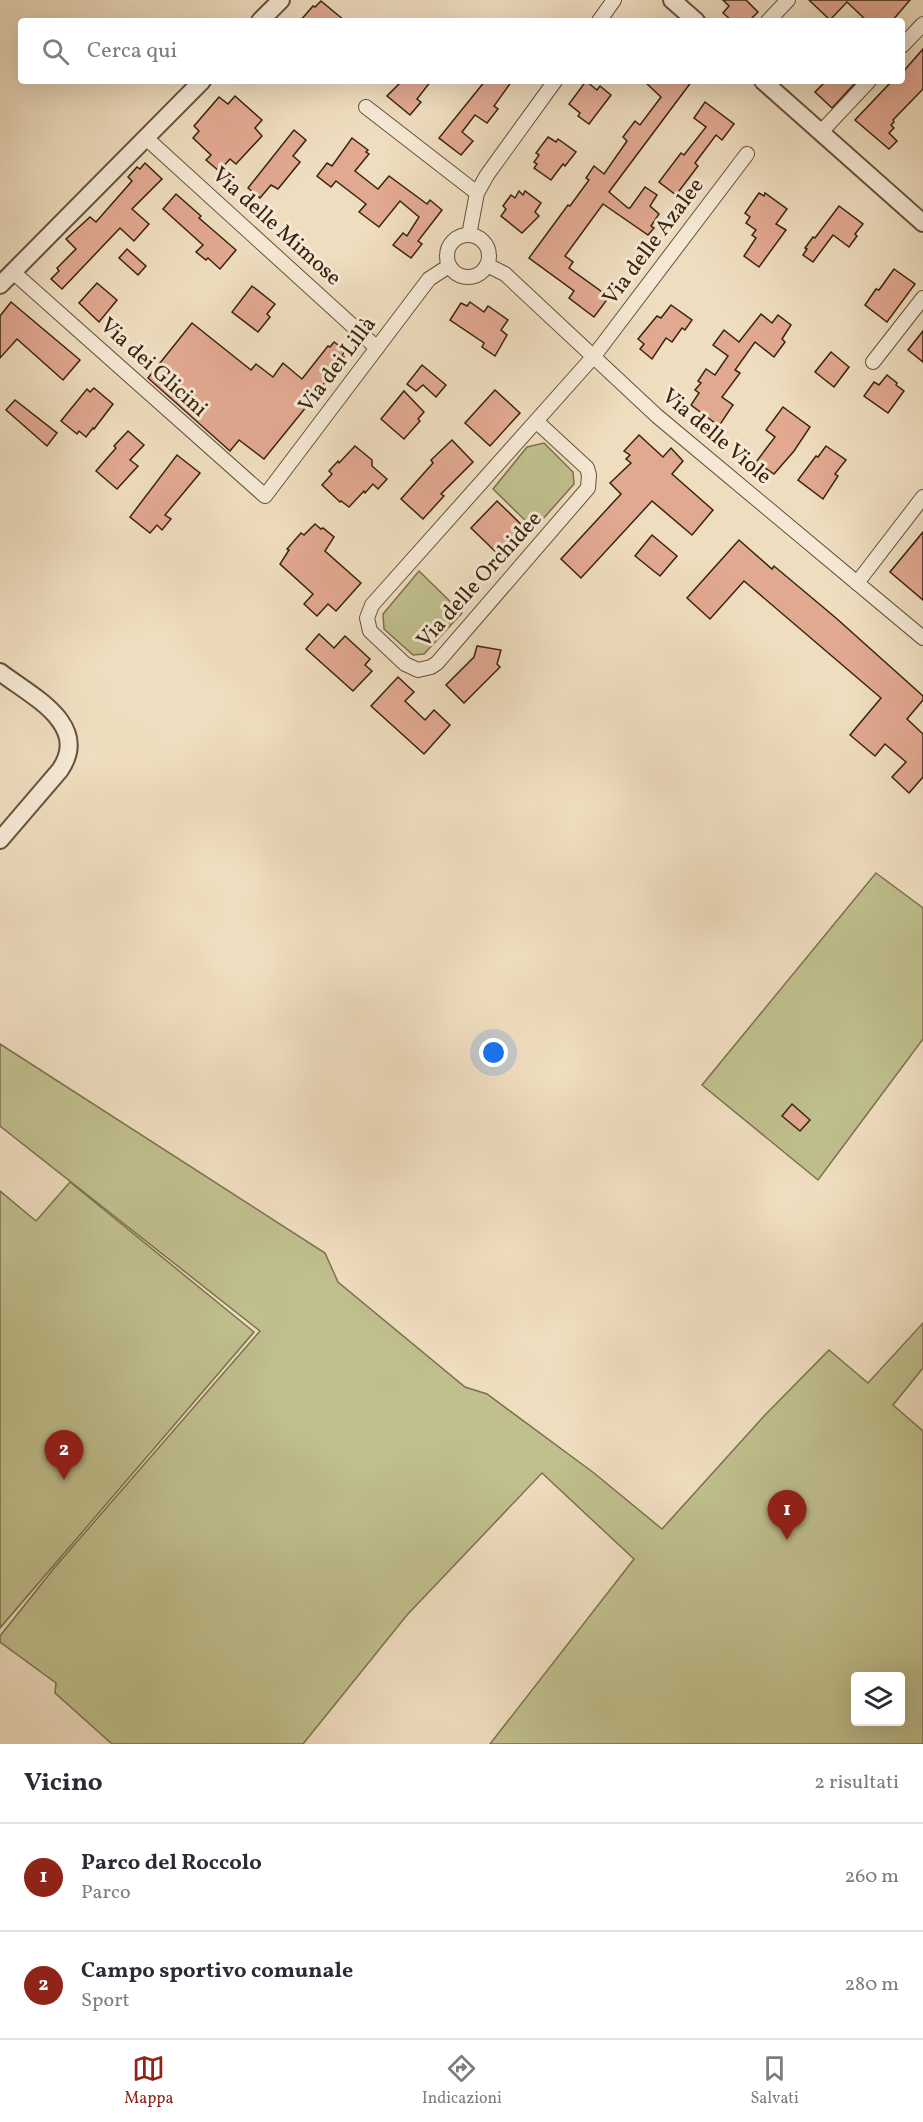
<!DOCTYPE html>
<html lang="it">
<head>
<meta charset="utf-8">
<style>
  :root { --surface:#fff; --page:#f7f7f7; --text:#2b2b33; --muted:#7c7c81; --line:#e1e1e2; --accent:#8f2418 }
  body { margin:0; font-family:Vollkorn,serif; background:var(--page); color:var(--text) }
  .controls { position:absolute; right:18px; bottom:18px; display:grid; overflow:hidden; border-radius:6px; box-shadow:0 6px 24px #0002 }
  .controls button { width:54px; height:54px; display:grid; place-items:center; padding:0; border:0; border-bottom:2px solid var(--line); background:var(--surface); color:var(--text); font:30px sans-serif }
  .you { position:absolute; left:494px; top:1053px; width:21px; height:21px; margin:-15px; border:4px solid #fff; border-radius:50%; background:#1a73e8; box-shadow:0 0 0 9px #1a73e833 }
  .badge { display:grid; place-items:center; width:39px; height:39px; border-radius:50%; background:var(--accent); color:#fff; font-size:20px; font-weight:700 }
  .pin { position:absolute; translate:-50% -50px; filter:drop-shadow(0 2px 3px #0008) }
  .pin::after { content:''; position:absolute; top:32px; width:21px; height:18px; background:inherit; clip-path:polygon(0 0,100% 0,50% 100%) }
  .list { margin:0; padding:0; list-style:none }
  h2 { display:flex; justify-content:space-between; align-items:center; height:78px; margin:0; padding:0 24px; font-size:26px }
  h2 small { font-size:20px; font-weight:400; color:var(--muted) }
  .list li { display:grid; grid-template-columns:39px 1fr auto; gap:18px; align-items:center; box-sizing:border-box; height:108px; padding:0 24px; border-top:2px solid var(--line) }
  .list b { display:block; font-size:22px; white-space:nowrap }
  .list p { margin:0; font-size:20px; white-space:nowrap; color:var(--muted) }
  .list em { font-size:20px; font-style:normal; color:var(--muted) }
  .icon { flex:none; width:33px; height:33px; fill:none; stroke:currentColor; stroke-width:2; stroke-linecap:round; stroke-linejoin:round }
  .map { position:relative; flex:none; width:923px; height:1744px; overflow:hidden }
  .search { position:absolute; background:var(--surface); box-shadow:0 6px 24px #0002; left:18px; right:18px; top:18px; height:66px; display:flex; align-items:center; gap:15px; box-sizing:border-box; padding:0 21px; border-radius:6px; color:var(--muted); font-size:22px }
  .sheet { height:294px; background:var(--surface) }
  nav { display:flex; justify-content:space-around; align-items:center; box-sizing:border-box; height:84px; border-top:2px solid var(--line); background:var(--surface); font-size:16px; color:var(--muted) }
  nav a { display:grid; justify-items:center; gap:3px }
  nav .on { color:var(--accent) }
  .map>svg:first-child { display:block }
  .green { fill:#c0bf8d; stroke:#7c714e; stroke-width:1.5; fill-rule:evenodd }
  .building { fill:#e2a991; stroke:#39230f; stroke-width:1.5 }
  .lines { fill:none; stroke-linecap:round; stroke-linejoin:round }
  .minor-casing { stroke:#66523b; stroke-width:16 }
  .tertiary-casing { stroke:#66523b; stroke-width:20 }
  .minor { stroke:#f5e9d5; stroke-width:14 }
  .tertiary { stroke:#f5e9d5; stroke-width:16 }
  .labels { text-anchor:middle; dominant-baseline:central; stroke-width:6; stroke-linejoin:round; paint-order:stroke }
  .street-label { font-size:22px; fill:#39230f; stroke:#f5e9d5 }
</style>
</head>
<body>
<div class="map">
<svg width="923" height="1744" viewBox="0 0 923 1744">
  <rect width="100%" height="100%" fill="#efddbf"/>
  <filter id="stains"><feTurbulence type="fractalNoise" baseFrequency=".00333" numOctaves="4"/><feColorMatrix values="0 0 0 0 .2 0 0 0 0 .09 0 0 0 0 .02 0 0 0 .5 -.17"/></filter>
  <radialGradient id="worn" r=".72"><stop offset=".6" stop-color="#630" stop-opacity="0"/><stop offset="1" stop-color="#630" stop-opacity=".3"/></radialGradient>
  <g class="green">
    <path d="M544,443L573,472L574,484L534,529L493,489L527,447Z"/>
    <path d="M419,571L462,613L424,654L413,655L384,629L383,614Z"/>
    <path d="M876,873L923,908V1039L818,1180L702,1085Z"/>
    <path d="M0,1044L325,1253L338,1282L465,1387L487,1394L594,1473L662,1529L765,1415L829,1350L868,1383L923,1323V1368L893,1405L923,1431V1744H490L634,1559L542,1473L407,1615L303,1744H112L55,1693L56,1683L0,1642V1636L55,1567L260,1331L0,1126ZM856,1676H900V1722H856Z"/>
    <path d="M70,1182L254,1332L0,1628V1191L36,1221Z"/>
  </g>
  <g class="building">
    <path d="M723,0H746L758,12L749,21H732L723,13L729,6Z"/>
    <path d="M809,0H910L892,21H867L847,2L830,20Z"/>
    <path d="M321,1L345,21H300L313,6L315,7Z"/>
    <path d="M923,49V89L893,120L894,122L891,125L894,128L889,133L897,141L889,149L855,120L892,81H902V73Z"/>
    <path d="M402,81H431L417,99L421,102L410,115L387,96Z"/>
    <path d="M485,81H512L494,106L498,109L487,123L475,115L462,132L473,141L461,155L439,138Z"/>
    <path d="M586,81L597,90L600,86L611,95L589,124L578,116L580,113L569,104Z"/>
    <path d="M644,81H692L609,192L628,208H630L645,187L657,195L650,206L659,214L651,226L654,228L648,235L603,204L565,256L573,262L569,268L609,297L594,317L569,298L574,291L529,258L568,205L570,206L589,180L586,178L594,166L604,174L627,141L623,137L635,121L640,125L661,97Z"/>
    <path d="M826,81H857L832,108L815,92Z"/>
    <path d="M235,96L262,120L255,128L262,136L236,164L230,159L219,171L206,160L211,155L193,138L199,131L194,126L219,97L228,104Z"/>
    <path d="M705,102L734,124L722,140L716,135L695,163L698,166L676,195L659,182L681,153L684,155L706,127L694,118Z"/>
    <path d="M294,130L306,140L293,156L300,162L278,189L271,185L260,198L248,188Z"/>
    <path d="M548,137L556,142L558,139L576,152L565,166L563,164L551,180L534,168L537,164L534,162L539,155L536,153Z"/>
    <path d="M352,138L368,150L366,152L369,154L355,171L378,189L389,176L427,204L430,200L442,210L418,241L422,244L411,258L393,245L403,233L407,236L419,217L400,201L379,227L359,212L366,204L336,181L331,187L317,176L327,163L332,166Z"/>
    <path d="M145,163L162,179L132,209L149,224L134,241L120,228L62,289L51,279L59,271L57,268L76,249L66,239L90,217L96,222L132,181L128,177L137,167L140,169Z"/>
    <path d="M519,191L523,195L525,191L541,203L535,212L539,216L522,233L501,216L506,209L503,206L511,195L515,198Z"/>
    <path d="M759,193L764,196L765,193L787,209L776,224L786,230L759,267L744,256L756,238L752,235L756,230L746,223L750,217L745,213Z"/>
    <path d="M176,194L201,216L199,218L236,250L220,269L208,258L206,260L196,252L203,245L163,209Z"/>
    <path d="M839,206L863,224L855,234L857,236L849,247L833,235L813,262L803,255L807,249L805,248L813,237L815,238Z"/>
    <path d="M127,249L146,266L138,275L119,258Z"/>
    <path d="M894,269L915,284L887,322L865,305L876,289L879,290Z"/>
    <path d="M97,283L117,300L99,322L79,303Z"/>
    <path d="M252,286L275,304L267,314L270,317L258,332L232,312Z"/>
    <path d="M11,302L80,360L63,380L17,339L0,358V316Z"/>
    <path d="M470,302L484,312L488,306L508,320L501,330L507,335L495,356L482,347L484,343L450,320L461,303L467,306Z"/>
    <path d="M671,305L692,320L685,330L682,328L672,342L666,338L652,359L640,349L644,344L638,339L657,316L661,318Z"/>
    <path d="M761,314L772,323L778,315L791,325L782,339L785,342L774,357L755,342L735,370L740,373L722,397L733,405L719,426L691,405L699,393L695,390L701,383L698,381L706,369L715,375L728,356L713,345L724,330L739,342Z"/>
    <path d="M192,323L251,370L256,364L273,377L283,363L302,379L328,346L330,347L334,342L345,350L342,356L344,357L311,401L264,459L239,440L230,451L148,378Z"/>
    <path d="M923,331V362L908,350Z"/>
    <path d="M831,352L849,367L834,387L815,372Z"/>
    <path d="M422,365L446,385L436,397L423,385L416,391L407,384Z"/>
    <path d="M887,375L897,383L896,385L904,391L888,413L864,396L874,382L879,385Z"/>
    <path d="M94,388L113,404L94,429L93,428L86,437L79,431L77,434L61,421L87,389L90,392Z"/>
    <path d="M495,390L520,413L490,446L465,423Z"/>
    <path d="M404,391L424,412L418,419L420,421L404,439L381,419Z"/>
    <path d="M15,400L57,433L47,446L6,410Z"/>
    <path d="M783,407L810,427L794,451L774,474L756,462L775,437L766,430Z"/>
    <path d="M128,431L144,445L130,460L138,466L117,489L96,471L116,448L114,446Z"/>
    <path d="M639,435L663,457L671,448L683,461L672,474L713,510L692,535L652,501L581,578L561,559L621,494L610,483L631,463L626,459L630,455L624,451Z"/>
    <path d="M452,440L473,462L441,494L444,496L423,519L401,499L433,463L431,460Z"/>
    <path d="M355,446L372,460V466L387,479L378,489L373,484L365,493L364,491L349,507L341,501L340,502L322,485L332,474L329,471L338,461L339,463Z"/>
    <path d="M826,446L846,460L835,474L838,476L823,499L798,480L816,456L818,457Z"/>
    <path d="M177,455L200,473L165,515L171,519L162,530L157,525L150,533L130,517Z"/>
    <path d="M497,501L526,529L500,556L471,528Z"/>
    <path d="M315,524L321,529L323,528L334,537L325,551L361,583L336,611L328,604L317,616L304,604L313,594L280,564L289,550L287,549L301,533L304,535Z"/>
    <path d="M923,532V600L890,572Z"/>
    <path d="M652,535L677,556L660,576L635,556Z"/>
    <path d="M739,540L772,569L774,566L836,618L923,696V700L907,719L923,734V777L909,793L892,777L906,762L885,744L875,756L850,735L881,698L744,581L710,619L687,598Z"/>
    <path d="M319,634L334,648L345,636L370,659L365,665L372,671L353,691L306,649Z"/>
    <path d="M477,646L501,650L497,664L500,667L464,703L446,685L474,657Z"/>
    <path d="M398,677L414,692L405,701L425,720L434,710L450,725L424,754L371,706Z"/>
    <path d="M792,1104L810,1120L800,1131L782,1116Z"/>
  </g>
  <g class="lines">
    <g class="minor-casing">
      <g id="minor">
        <path d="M599,21L614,0"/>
        <path d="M768,21L788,0"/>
        <path d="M902,46L923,24"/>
        <path d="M366,107L477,193"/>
        <path d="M821,132L869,81"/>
        <path d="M146,138L377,348"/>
        <path d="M469,235L477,193L487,175L555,81"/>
        <circle cx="468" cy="256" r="21"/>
        <path d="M487,265L505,274L657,416L923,638"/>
        <path d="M13,272L265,496L429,279L449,266"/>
        <path d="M873,362L923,298"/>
        <path d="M536,421L587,468L589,475L588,488L437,663L431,667L418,670L405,664L370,631L367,618L372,605L594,356L747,154"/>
        <path d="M857,583L923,497"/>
      </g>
    </g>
    <g class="tertiary-casing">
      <g id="tertiary">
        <path d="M672,0L696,21"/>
        <path d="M260,21L281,0"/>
        <path d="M763,81L923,223"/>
        <path d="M0,285L202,81"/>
        <path d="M0,672C31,696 91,724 60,770L0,840"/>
      </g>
    </g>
    <use href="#minor" class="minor"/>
    <use href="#tertiary" class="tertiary"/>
  </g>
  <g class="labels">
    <g class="street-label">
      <text transform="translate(276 227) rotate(42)">Via delle Mimose</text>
      <text transform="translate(654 242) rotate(-53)">Via delle Azalee</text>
      <text transform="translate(338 365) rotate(-53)">Via dei Lillà</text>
      <text transform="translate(153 368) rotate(42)">Via dei Glicini</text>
      <text transform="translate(716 437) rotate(40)">Via delle Viole</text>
      <text transform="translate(480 580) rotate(-48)">Via delle Orchidee</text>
    </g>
  </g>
  <rect width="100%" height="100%" filter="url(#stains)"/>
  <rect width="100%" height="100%" fill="url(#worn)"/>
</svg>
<div class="controls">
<button><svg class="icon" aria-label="layers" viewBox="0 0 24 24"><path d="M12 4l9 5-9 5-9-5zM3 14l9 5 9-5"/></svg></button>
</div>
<div class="you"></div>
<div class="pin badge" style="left:787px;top:1540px">1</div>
<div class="pin badge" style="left:64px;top:1480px">2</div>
<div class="search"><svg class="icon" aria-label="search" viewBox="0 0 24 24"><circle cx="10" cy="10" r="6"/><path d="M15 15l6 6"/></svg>Cerca qui</div>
</div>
<section class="sheet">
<h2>Vicino<small>2 risultati</small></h2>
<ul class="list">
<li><span class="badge">1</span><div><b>Parco del Roccolo</b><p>Parco</p></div><em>260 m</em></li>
<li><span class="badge">2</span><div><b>Campo sportivo comunale</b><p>Sport</p></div><em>280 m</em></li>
</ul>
</section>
<nav>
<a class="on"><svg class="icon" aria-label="map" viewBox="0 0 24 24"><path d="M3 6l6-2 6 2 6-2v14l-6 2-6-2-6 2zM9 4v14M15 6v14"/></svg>Mappa</a>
<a><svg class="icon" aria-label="directions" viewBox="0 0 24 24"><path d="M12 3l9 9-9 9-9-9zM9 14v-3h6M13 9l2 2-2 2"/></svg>Indicazioni</a>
<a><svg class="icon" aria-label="saved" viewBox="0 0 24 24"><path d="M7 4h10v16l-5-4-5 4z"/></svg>Salvati</a>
</nav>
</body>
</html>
